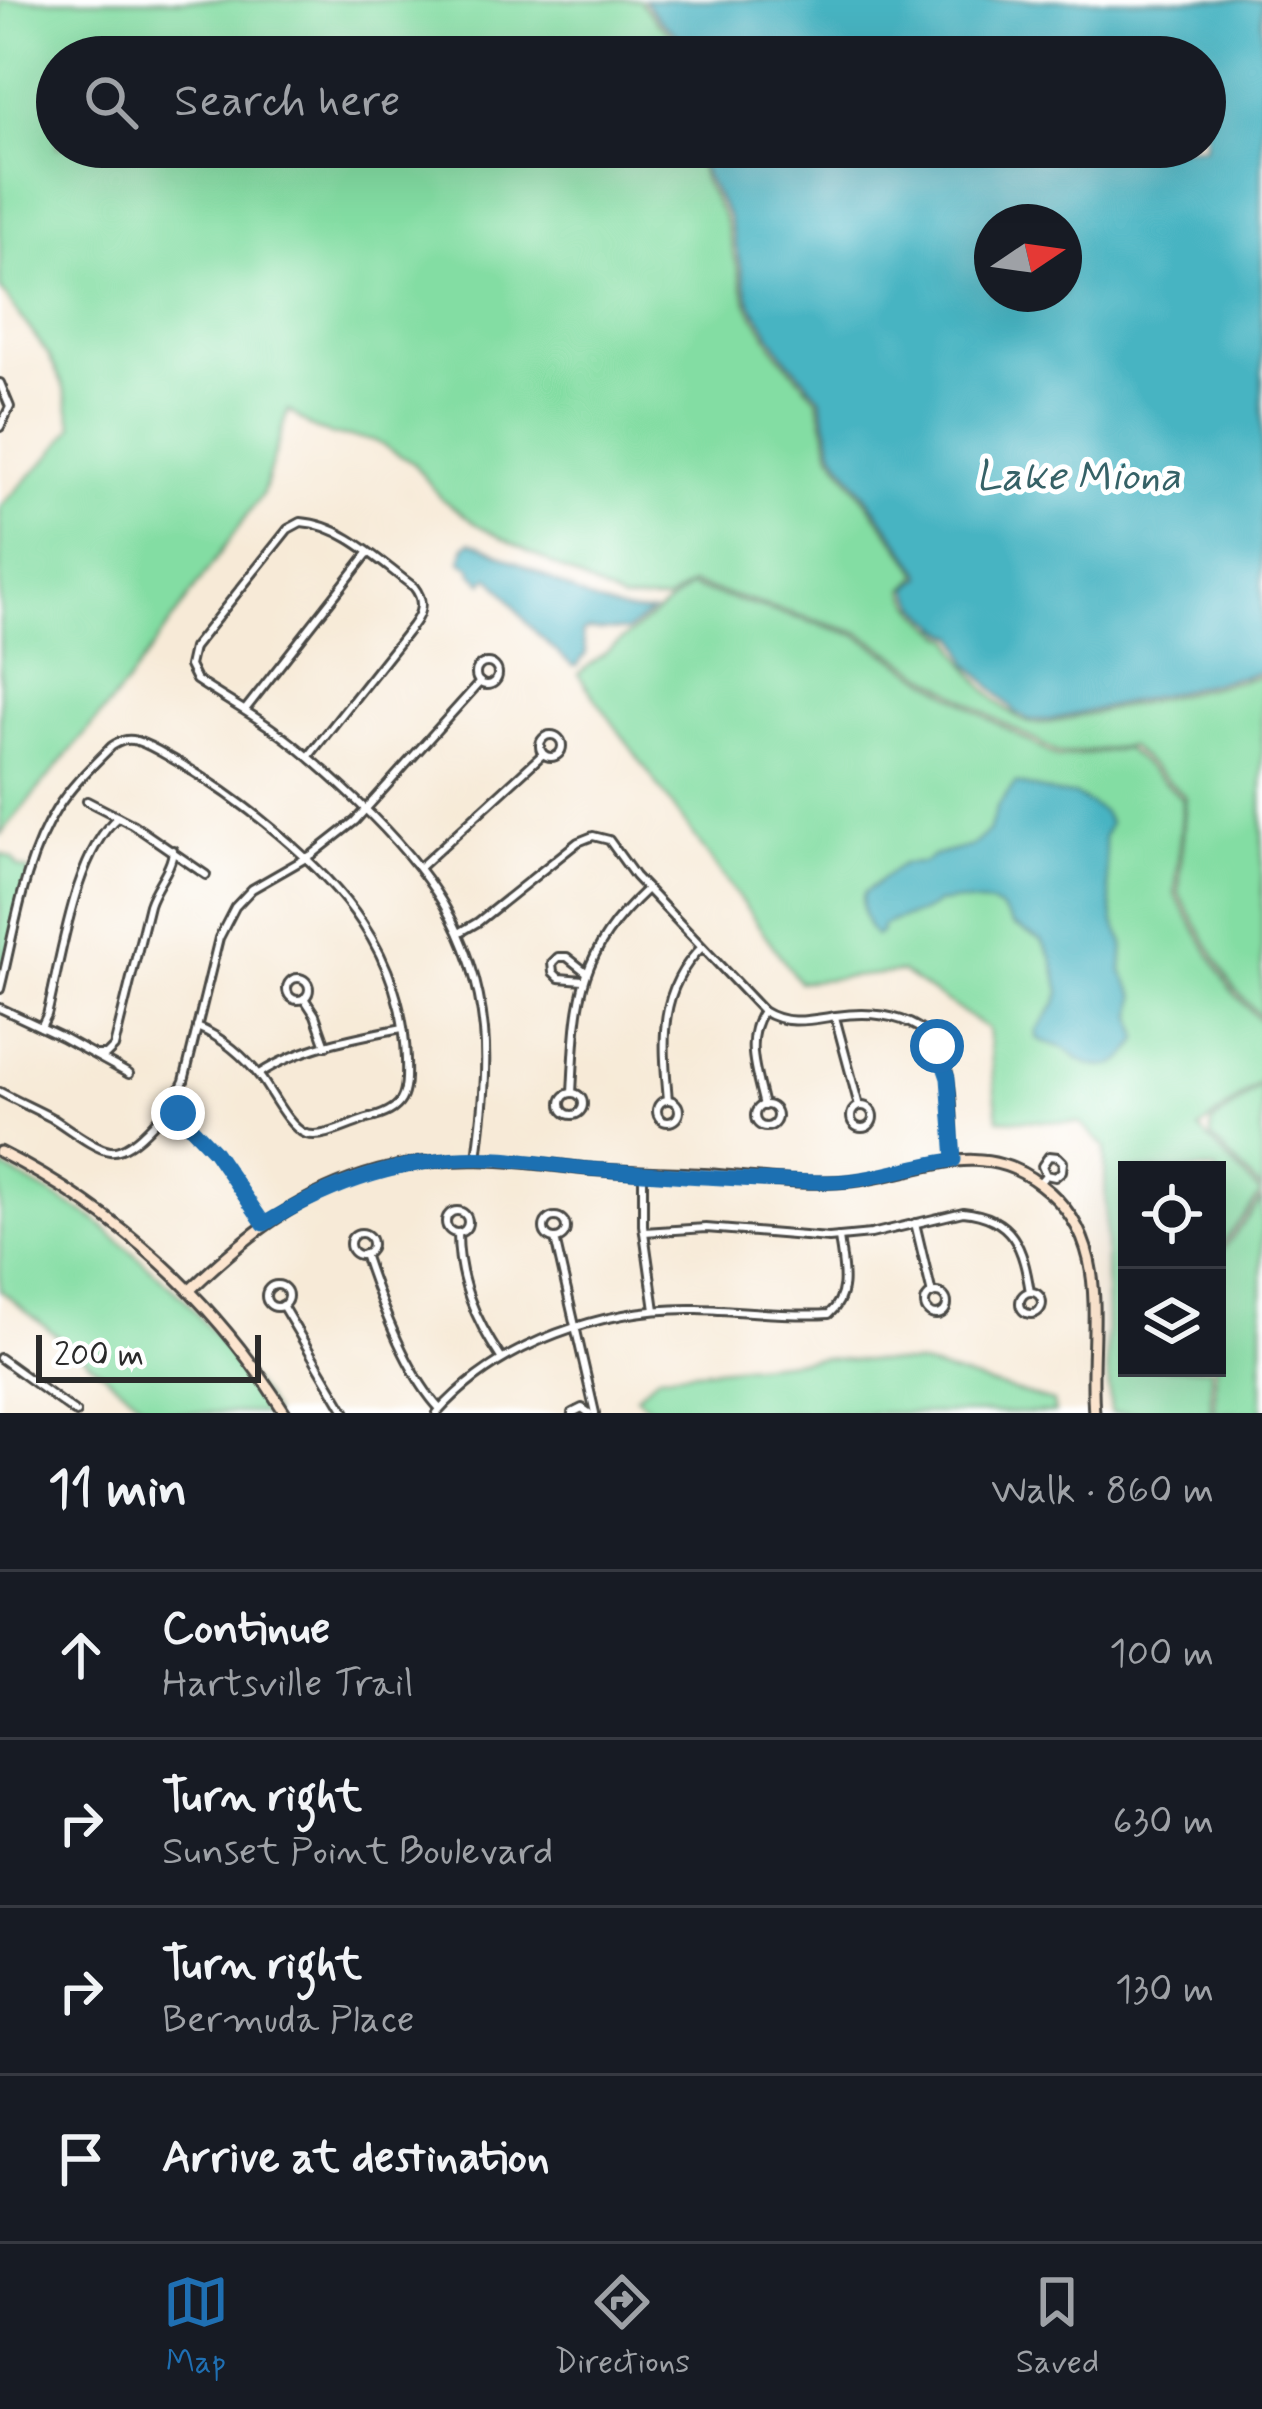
<!DOCTYPE html>
<html lang="en">
<head>
<meta charset="utf-8">
<style>
  :root { --surface:#171b24; --page:#242831; --text:#f1f3f6; --muted:#9ea1a6; --line:#363941; --accent:#1f6fb2 }
  body { margin:0; font-family:Mynerve,sans-serif; background:var(--page); color:var(--text) }
  .controls { position:absolute; right:36px; bottom:36px; display:grid; overflow:hidden; border-radius:0px; box-shadow:0 12px 48px #0002 }
  .controls button { width:108px; height:108px; display:grid; place-items:center; padding:0; border:0; border-bottom:3px solid var(--line); background:var(--surface); color:var(--text); font:60px sans-serif }
  .compass { position:absolute; left:974px; top:204px; width:108px; height:108px; border-radius:50%; background:var(--surface); box-shadow:0 12px 48px #0002; rotate:77deg }
  .scale { position:absolute; left:36px; bottom:30px; width:225px; box-sizing:border-box; padding-left:12px; border:6px solid #2b2b2b; border-top:0; font-size:33px; line-height:42px; white-space:nowrap; color:#2b2b2b; -webkit-text-stroke:9px #fff; paint-order:stroke }
  .stop { position:absolute; width:36px; height:36px; margin:-27px; border:9px solid #1f6fb2; border-radius:50%; background:#fff }
  .stop.end { background:#1f6fb2; border-color:#fff; box-shadow:0 3px 12px #0008 }
  .list { margin:0; padding:0; list-style:none }
  h2 { display:flex; justify-content:space-between; align-items:center; height:156px; margin:0; padding:0 48px; font-size:51px }
  h2 small { font-size:39px; font-weight:400; color:var(--muted) }
  .list li { display:grid; grid-template-columns:78px 1fr auto; gap:36px; align-items:center; box-sizing:border-box; height:168px; padding:0 48px; border-top:3px solid var(--line) }
  .list b { display:block; font-size:45px; white-space:nowrap }
  .list p { margin:0; font-size:39px; white-space:nowrap; color:var(--muted) }
  .list em { font-size:39px; font-style:normal; color:var(--muted) }
  .icon { flex:none; width:66px; height:66px; fill:none; stroke:currentColor; stroke-width:2; stroke-linecap:round; stroke-linejoin:round }
  .map { position:relative; flex:none; width:1262px; height:1413px; overflow:hidden }
  .search { position:absolute; background:var(--surface); box-shadow:0 12px 48px #0002; left:36px; right:36px; top:36px; height:132px; display:flex; align-items:center; gap:30px; box-sizing:border-box; padding:0 42px; border-radius:66px; color:var(--muted); font-size:45px }
  .sheet { height:828px; background:var(--surface) }
  nav { display:flex; justify-content:space-around; align-items:center; box-sizing:border-box; height:168px; border-top:3px solid var(--line); background:var(--surface); font-size:33px; color:var(--muted) }
  nav a { display:grid; justify-items:center; gap:6px }
  nav .on { color:var(--accent) }
  .map>svg:first-child { display:block }
  .green { fill:#83dda3; stroke:#578467; stroke-width:3 }
  .water { fill:#47b4c2; stroke:#397076; stroke-width:3; fill-rule:evenodd }
  .lines { fill:none; stroke-linecap:round; stroke-linejoin:round }
  .street-casing { stroke:#4a4845; stroke-width:12 }
  .secondary-casing { stroke:#4a4845; stroke-width:15 }
  .street { stroke:#fff; stroke-width:6 }
  .secondary { stroke:#fce5cf; stroke-width:9 }
  .route { stroke:#1f6fb2; stroke-width:15 }
  .labels { text-anchor:middle; dominant-baseline:central; stroke-width:10; stroke-linejoin:round; paint-order:stroke }
  .water-label { font-size:42px; font-style:italic; fill:#366267; stroke:#fff }
</style>
</head>
<body>
<div class="map">
<svg width="1262" height="1413" viewBox="0 0 1262 1413">
  <rect width="100%" height="100%" fill="#fff"/>
  <filter id="ink" filterUnits="userSpaceOnUse"><feTurbulence type="fractalNoise" baseFrequency=".00833" numOctaves="2"/><feDisplacementMap in="SourceGraphic" scale="24" xChannelSelector="R" yChannelSelector="G"/><feConvolveMatrix kernelMatrix="1 2 1 2 8 2 1 2 1" color-interpolation-filters="sRGB"/></filter>
  <filter id="wash" filterUnits="userSpaceOnUse"><feTurbulence type="fractalNoise" baseFrequency=".004" numOctaves="4" result="noise"/><feDisplacementMap in="SourceGraphic" scale="48" xChannelSelector="R" yChannelSelector="G"/><feGaussianBlur stdDeviation="2.7" result="paint"/><feColorMatrix in="noise" values="0 0 0 0 0 0 0 0 0 0 0 0 0 0 0 0 0 1.4 0 .05"/><feComposite in="paint" operator="in"/></filter>
  <g filter="url(#wash)">
    <rect width="100%" height="100%" fill="#f7ead7"/>
    <g class="green">
      <path d="M0,0H639L656,21L696,57H57V147H695L703,180L724,218L747,304L778,354L817,399L831,454L917,571L918,576L905,589C910,606 937,633 953,639C959,663 1005,718 1030,723C1037,724 1043,723 1050,723L1262,676V1018L1234,988L1179,894L1186,797L1129,746L1060,754L991,716L860,633L692,584L666,601H622L476,524L442,499L413,463L373,440L329,434L314,429L288,410L263,493L126,685L0,835V507L52,454L73,427L63,385L48,354L0,288Z"/>
      <path d="M690,587L858,636L989,719L1058,758L1126,749L1183,799L1175,895L1231,990L1262,1023V1081L1199,1129L1261,1194L1217,1251V1170H1127V1368H1211V1413H1111L1107,1360L1105,1147L1080,1123L998,1119L988,1029L902,972L799,982L578,674Z"/>
      <path d="M0,853L13,859L18,867L30,871L0,990Z"/>
      <path d="M1262,1085V1190L1211,1137V1124Z"/>
      <path d="M0,1166L93,1218L184,1298L263,1395L273,1413H153L0,1290Z"/>
      <path d="M1262,1199V1413H1215L1217,1257Z"/>
      <path d="M822,1358L919,1364L1053,1402L1055,1413H655L636,1396L659,1375Z"/>
    </g>
    <g class="water">
      <path d="M644,0H1262V672L1049,720H1030L1016,713L969,664L957,636C940,631 914,604 909,588L922,577L920,570L834,452L820,397L782,353L750,302L728,216L706,178L698,151V147H1205V57H702L659,19ZM992,222H1064V294H992Z"/>
      <path d="M470,542C486,545 499,554 513,561C558,579 600,617 652,612L627,631L587,630L582,633L586,654L577,666H573C558,653 541,639 528,624C514,608 506,590 489,577L483,583L472,573L473,569L461,561L465,546Z"/>
      <path d="M1016,783L1058,794L1075,795L1103,812L1109,823L1104,837L1108,885L1114,923L1124,943L1122,972L1136,996L1134,1016L1139,1039C1127,1062 1107,1075 1082,1061C1076,1058 1071,1052 1065,1049C1056,1044 1046,1044 1037,1038V1030L1057,1002L1060,992L1053,960L1042,941L1013,925L1001,909L991,904L955,901L937,903C921,917 900,915 882,926L881,933L875,936C867,926 859,907 864,893L902,864L923,863L934,856L972,846L989,831L997,807Z"/>
    </g>
  </g>
  <g filter="url(#ink)">
    <g class="lines">
      <g class="street-casing">
        <g id="street">
          <path d="M0,383L10,407L0,427"/>
          <circle cx="487" cy="674" r="11"/>
          <path d="M245,710L368,553"/>
          <circle cx="551" cy="746" r="11"/>
          <path d="M309,756L412,626C422,613 425,601 414,587C381,563 344,525 301,522L288,529L193,648L189,666L196,680C221,697 249,712 274,730C304,751 331,776 358,802C427,868 474,931 484,1030C488,1073 482,1116 477,1159"/>
          <path d="M87,801L132,824L206,875"/>
          <path d="M420,867L543,754"/>
          <path d="M459,933L478,922L578,842L593,836L609,840L635,876L763,1011C787,1026 809,1020 836,1016C878,1010 932,1016 946,1065C954,1095 952,1130 954,1160"/>
          <circle cx="298" cy="989" r="11"/>
          <path d="M583,980L559,978L553,972L552,963L558,957H567L586,972"/>
          <path d="M0,989C15,930 23,862 56,810C71,786 92,766 112,746C120,741 127,738 137,741C151,745 165,755 178,762C240,799 322,862 362,923C389,963 405,1012 406,1060C407,1097 405,1110 367,1119C350,1124 324,1139 306,1134C289,1128 272,1093 261,1078C245,1057 222,1037 197,1027"/>
          <path d="M304,998L315,1015L326,1046"/>
          <path d="M0,1008L62,1037L129,1074"/>
          <path d="M763,1011C743,1040 757,1074 764,1106"/>
          <path d="M835,1017L859,1106"/>
          <path d="M41,1027L47,1015C61,960 74,854 118,817"/>
          <path d="M96,1055H106L114,1047L149,905C155,886 172,869 173,850"/>
          <path d="M259,1074C300,1047 355,1037 403,1028"/>
          <path d="M0,1092C17,1101 35,1109 52,1118C67,1127 94,1149 110,1151C134,1154 175,1101 184,1081L219,938L235,907L252,889L313,854L355,821L480,682"/>
          <circle cx="572" cy="1104" r="11"/>
          <path d="M572,1093C577,1002 575,956 647,889"/>
          <circle cx="668" cy="1111" r="11"/>
          <path d="M668,1100C663,1043 657,991 702,947"/>
          <circle cx="766" cy="1116" r="11"/>
          <path d="M170,1105L214,1151L264,1224"/>
          <circle cx="862" cy="1117" r="11"/>
          <path d="M643,1172V1225L655,1310"/>
          <path d="M1039,1183L1046,1175L1042,1166L1049,1156L1058,1157L1063,1162L1062,1171L1055,1177L1046,1175"/>
          <circle cx="457" cy="1222" r="11"/>
          <circle cx="555" cy="1228" r="11"/>
          <path d="M915,1223L932,1294"/>
          <path d="M644,1232L706,1228L829,1238L871,1234L963,1212C1014,1217 1023,1248 1030,1292"/>
          <path d="M458,1233C458,1280 475,1319 501,1358"/>
          <circle cx="361" cy="1244" r="11"/>
          <path d="M555,1239L595,1413"/>
          <path d="M364,1254C380,1302 406,1373 440,1409"/>
          <circle cx="277" cy="1296" r="11"/>
          <circle cx="1031" cy="1303" r="11"/>
          <circle cx="936" cy="1304" r="11"/>
          <path d="M282,1305L346,1413"/>
          <path d="M0,1358L76,1413"/>
          <path d="M437,1413C500,1342 605,1307 698,1309C742,1310 786,1317 829,1314C852,1294 842,1264 839,1237"/>
          <path d="M572,1413L582,1408L589,1413"/>
        </g>
      </g>
      <g class="secondary-casing">
        <g id="secondary">
          <path d="M0,1152C118,1211 215,1301 285,1413"/>
          <path d="M190,1290C248,1234 299,1193 379,1171C446,1153 510,1160 578,1168C623,1173 668,1172 714,1175C761,1179 811,1186 859,1180C924,1171 981,1138 1041,1185C1117,1243 1087,1331 1094,1413"/>
        </g>
      </g>
      <use href="#street" class="street"/>
      <use href="#secondary" class="secondary"/>
    </g>
  </g>
  <g class="lines" filter="url(#ink)">
    <path class="route" d="M178,1113L214,1151L264,1224C336,1180 414,1154 499,1159C529,1161 559,1166 590,1169C669,1175 749,1181 828,1182C871,1182 911,1165 954,1160L948,1078L937,1046"/>
  </g>
  <g class="labels">
    <g class="water-label">
      <text x="1078" y="477">Lake Miona</text>
    </g>
  </g>
</svg>
<div class="controls">
<button><svg class="icon" aria-label="locate" viewBox="0 0 24 24"><circle cx="12" cy="12" r="6"/><path d="M12 2v4M12 18v4M2 12h4M18 12h4"/></svg></button>
<button><svg class="icon" aria-label="layers" viewBox="0 0 24 24"><path d="M12 4l9 5-9 5-9-5zM3 14l9 5 9-5"/></svg></button>
</div>
<svg class="compass" viewBox="-18 -18 36 36"><path d="M0-13l5 13h-10z" fill="#e53935"/><path d="M0 13l5-13h-10z" fill="#9ea1a6"/></svg>
<div class="scale">200 m</div>
<div class="stop" style="left:937px;top:1046px"></div>
<div class="stop end" style="left:178px;top:1113px"></div>
<div class="search"><svg class="icon" aria-label="search" viewBox="0 0 24 24"><circle cx="10" cy="10" r="6"/><path d="M15 15l6 6"/></svg>Search here</div>
</div>
<section class="sheet">
<h2>11 min<small>Walk · 860 m</small></h2>
<ul class="list">
<li><svg class="icon" aria-label="ahead" viewBox="0 0 24 24"><path d="M12 20V5M6 11l6-6 6 6"/></svg><div><b>Continue</b><p>Hartsville Trail</p></div><em>100 m</em></li>
<li><svg class="icon" aria-label="right" viewBox="0 0 24 24"><path d="M7 20v-9h11M14 6l5 5-5 5"/></svg><div><b>Turn right</b><p>Sunset Point Boulevard</p></div><em>630 m</em></li>
<li><svg class="icon" aria-label="right" viewBox="0 0 24 24"><path d="M7 20v-9h11M14 6l5 5-5 5"/></svg><div><b>Turn right</b><p>Bermuda Place</p></div><em>130 m</em></li>
<li><svg class="icon" aria-label="arrive" viewBox="0 0 24 24"><path d="M6 21V4h12l-3 4 3 4H6"/></svg><div><b>Arrive at destination</b></div></li>
</ul>
</section>
<nav>
<a class="on"><svg class="icon" aria-label="map" viewBox="0 0 24 24"><path d="M3 6l6-2 6 2 6-2v14l-6 2-6-2-6 2zM9 4v14M15 6v14"/></svg>Map</a>
<a><svg class="icon" aria-label="directions" viewBox="0 0 24 24"><path d="M12 3l9 9-9 9-9-9zM9 14v-3h6M13 9l2 2-2 2"/></svg>Directions</a>
<a><svg class="icon" aria-label="saved" viewBox="0 0 24 24"><path d="M7 4h10v16l-5-4-5 4z"/></svg>Saved</a>
</nav>
</body>
</html>
